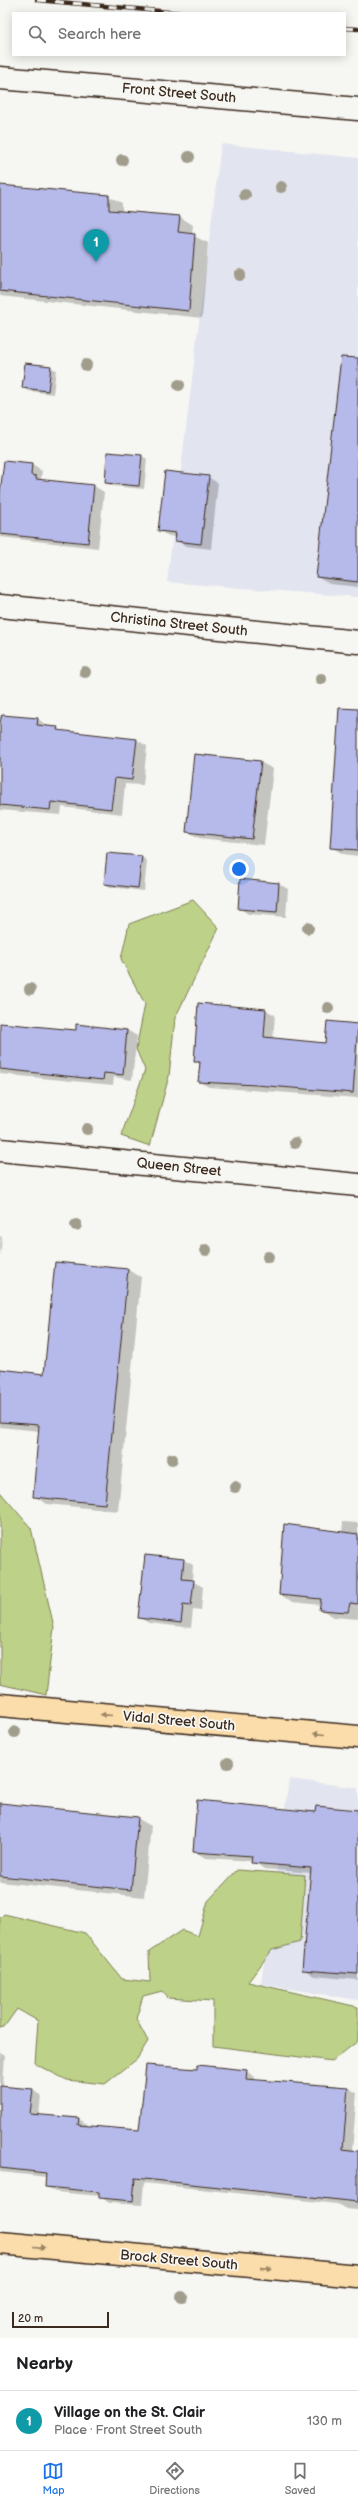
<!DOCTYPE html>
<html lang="en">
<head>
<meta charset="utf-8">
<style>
  :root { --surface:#fff; --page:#f2f2f2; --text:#202124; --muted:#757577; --line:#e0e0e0; --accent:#1a73e8 }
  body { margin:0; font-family:"Balsamiq Sans",sans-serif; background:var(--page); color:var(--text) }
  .scale { position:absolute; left:12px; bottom:10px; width:97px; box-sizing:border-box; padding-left:4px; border:2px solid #3b2a1e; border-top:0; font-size:11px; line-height:14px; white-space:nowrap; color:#3b2a1e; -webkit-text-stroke:3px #f6f6f2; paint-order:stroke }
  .you { position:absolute; left:239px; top:869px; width:14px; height:14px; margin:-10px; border:3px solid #fff; border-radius:50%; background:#1a73e8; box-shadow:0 0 0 6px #1a73e833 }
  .badge { display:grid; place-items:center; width:26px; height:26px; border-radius:50%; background:var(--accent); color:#fff; font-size:13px; font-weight:700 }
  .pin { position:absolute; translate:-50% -33px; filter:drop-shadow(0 1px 2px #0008) }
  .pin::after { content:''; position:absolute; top:21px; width:14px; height:12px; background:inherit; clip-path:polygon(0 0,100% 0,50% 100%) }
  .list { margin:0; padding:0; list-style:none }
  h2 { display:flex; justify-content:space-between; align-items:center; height:52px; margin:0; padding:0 16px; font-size:17px }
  h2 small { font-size:13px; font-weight:400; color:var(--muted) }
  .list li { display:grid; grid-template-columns:26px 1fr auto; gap:12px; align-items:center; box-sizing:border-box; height:60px; padding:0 16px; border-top:1px solid var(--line) }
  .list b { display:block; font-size:15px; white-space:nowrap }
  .list p { margin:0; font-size:13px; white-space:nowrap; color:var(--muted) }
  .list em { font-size:13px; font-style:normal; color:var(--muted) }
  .icon { flex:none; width:22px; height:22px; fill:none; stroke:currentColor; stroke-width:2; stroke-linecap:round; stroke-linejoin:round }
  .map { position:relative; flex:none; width:358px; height:2338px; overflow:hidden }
  .search { position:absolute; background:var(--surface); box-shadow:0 2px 10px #0003; left:12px; right:12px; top:12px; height:44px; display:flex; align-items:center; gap:10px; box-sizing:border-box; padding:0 14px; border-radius:0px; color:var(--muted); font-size:15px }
  .sheet { height:112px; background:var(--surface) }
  nav { display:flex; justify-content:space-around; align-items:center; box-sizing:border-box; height:56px; border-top:1px solid var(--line); background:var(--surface); font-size:11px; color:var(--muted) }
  nav a { display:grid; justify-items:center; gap:2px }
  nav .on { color:var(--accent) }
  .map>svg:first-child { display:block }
  .built { fill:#e2e4f0 }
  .green { fill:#bdd288; stroke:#7c7e53 }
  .shadow { fill:#0003 }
  .building { fill:#b5baeb; stroke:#3b2a1e }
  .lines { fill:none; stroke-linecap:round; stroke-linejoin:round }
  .minor-casing { stroke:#3b2a1e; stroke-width:25 }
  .major-casing { stroke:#3b2a1e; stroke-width:25 }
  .minor { stroke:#f6f6f2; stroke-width:22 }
  .major { stroke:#fbddab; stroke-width:22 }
  .rail-casing { stroke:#3b2a1e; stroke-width:4.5 }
  .rail { stroke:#f6f6f2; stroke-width:3; stroke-dasharray:9; stroke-linecap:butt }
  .tree { fill:#a19d8c }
  .oneway { fill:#9b8464 }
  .labels { text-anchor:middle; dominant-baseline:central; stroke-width:3.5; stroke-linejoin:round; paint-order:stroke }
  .street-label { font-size:14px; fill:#3b2a1e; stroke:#f6f6f2 }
</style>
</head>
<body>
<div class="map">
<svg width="358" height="2338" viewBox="0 0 358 2338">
  <rect width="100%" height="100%" fill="#f6f6f2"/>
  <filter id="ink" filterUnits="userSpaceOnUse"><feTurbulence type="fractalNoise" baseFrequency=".025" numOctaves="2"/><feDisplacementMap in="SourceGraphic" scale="8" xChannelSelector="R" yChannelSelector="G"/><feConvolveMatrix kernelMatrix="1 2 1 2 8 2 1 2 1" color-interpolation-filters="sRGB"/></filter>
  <g filter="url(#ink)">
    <g class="built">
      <path d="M221,144L358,158V597L167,582Z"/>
      <path d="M289,1779L358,1788V2000L261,1984Z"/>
    </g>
    <g class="green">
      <path d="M193,900L219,928L175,1018L169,1076L150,1146L121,1136L145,1070L136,1049L145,1004L121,959L129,924Z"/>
      <path d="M0,1492L31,1528L54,1627L46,1695L0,1684Z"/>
      <path d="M237,1870L305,1875L300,1942L272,1950L248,1982L358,2007V2041L332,2061L213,2046V2001L168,1998L162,1991L143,1996L136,2019L148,2041L137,2059L105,2084L67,2080L35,2064L38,2021L17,2009L4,2027L0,2028V1918L4,1914L85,1933L122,1979L150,1982L149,1952L182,1930L198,1936L208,1901Z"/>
    </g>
    <g class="shadow">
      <path d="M0,186L108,196L122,203V212L180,217L193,225L192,235L208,243L202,318L0,296Z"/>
      <path d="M342,357L358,359V587L330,584L317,577Z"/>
      <path d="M50,367L56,370L53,394L28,391L23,388Z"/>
      <path d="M142,456L147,459L144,489L112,486L106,483Z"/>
      <path d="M32,465L42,471L41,479L43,481L94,486L104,492L98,548L0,537V490Z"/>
      <path d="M208,477L218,483L211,549L186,546L176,541V537L169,536L159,531Z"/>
      <path d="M0,715L38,719L49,727L64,732L137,740L147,746L143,785L125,784L122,814L62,807L61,815L0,810Z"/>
      <path d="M358,731V856L343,854L331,847Z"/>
      <path d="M260,762L273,769L264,845L199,838L187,831Z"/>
      <path d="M142,857L147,861L144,891L110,887L105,884Z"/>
      <path d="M279,884L288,889L286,917L248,914L239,908Z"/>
      <path d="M266,1010L275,1015L273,1039L326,1044L328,1022L358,1025V1098L209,1087L199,1082L201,1065L195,1061Z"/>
      <path d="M0,1024L76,1031L77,1025L127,1030L137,1036L132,1080L114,1077L113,1085L0,1074Z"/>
      <path d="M0,1236L2,1237L0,1257Z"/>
      <path d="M128,1270L141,1277L118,1511L47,1504L34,1496L40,1431L0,1427V1370L45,1375Z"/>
      <path d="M343,1522L358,1523V1619L334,1617L320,1609L321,1605L293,1602L280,1595L342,1533Z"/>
      <path d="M184,1560L193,1565L192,1581L203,1587L201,1611L193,1610L191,1628L149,1623L139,1618Z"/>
      <path d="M0,1804L137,1818L151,1826L144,1897L0,1882Z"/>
      <path d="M358,1811V1980L314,1976L303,1969L311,1873L264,1869L253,1861L206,1858L194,1852L316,1813Z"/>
      <path d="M0,2052L5,2055L3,2087L32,2090L41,2095L39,2116L79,2119L88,2125V2127L140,2131L198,2071H246L255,2077V2081L348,2088L357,2093L352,2151L358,2152V2210L346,2209L337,2204L144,2183L142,2205L109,2203L100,2196L55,2192L46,2187L47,2177L0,2172Z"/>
    </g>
    <g class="building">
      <path d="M0,185L109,195V210L180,216L178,232L195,234L189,311L0,291Z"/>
      <path d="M341,357L358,358V582L316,577Z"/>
      <path d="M25,363L51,366L48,391L22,388Z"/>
      <path d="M107,452L142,455L139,486L105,483Z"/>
      <path d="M4,461L32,464L31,475L36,476V479L94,485L88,543L0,534V493Z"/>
      <path d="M165,471L209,476L201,544L175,541L176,533L158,531Z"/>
      <path d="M339,708L358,709V850L330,848Z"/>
      <path d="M2,715L38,718L37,725L58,727L57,730L137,739L132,780L115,778L111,809L51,802L50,810L0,805V722Z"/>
      <path d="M194,754L261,761L252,839L186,832Z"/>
      <path d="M107,853L142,856L138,888L104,884Z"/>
      <path d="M240,879L279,883L277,912L238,909Z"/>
      <path d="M198,1003L266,1009L264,1037L325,1043L327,1021L358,1024L353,1093L256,1085L198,1082L200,1062H194Z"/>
      <path d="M0,1023L76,1030V1024L127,1030L123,1075L104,1073L103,1080L0,1069Z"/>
      <path d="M55,1262L128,1269L105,1504L33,1497L39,1425L0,1422V1369L44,1374Z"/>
      <path d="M284,1524L358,1534V1604L350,1603L348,1612L319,1610L321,1599L279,1595Z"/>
      <path d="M145,1555L184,1559L182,1579L194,1580L191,1606L183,1605L181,1623L138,1618Z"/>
      <path d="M197,1800L315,1812L316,1806L358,1810V1974L302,1970L311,1868L251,1863L252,1856L193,1852Z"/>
      <path d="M0,1803L138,1817L131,1890L0,1876Z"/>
      <path d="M146,2065L197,2069V2065L247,2070L246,2079L348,2087L343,2149L358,2151V2202L135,2178L133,2201L99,2198V2192L45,2187L46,2173L0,2168V2086L33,2089L30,2114L79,2118L78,2125L139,2130Z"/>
    </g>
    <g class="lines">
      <g class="minor-casing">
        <g id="minor">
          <path d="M0,78L358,109"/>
          <path d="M0,606L358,642"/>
          <path d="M0,1150L358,1185"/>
        </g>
      </g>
      <g class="major-casing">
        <g id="major">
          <path d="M0,1705L358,1737"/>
          <path d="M0,2243L358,2276"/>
        </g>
      </g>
      <use href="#minor" class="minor"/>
      <use href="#major" class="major"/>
      <g class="rail-casing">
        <g id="rail">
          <path d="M37,0L181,13"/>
          <path d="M345,28L358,29"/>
        </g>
      </g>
      <use href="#rail" class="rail"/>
    </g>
    <g class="tree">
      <circle cx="189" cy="157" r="6"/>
      <circle cx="122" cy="160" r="6"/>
      <circle cx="281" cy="187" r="6"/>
      <circle cx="245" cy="195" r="6"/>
      <circle cx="240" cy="275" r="6"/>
      <circle cx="86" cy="365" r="6"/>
      <circle cx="179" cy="385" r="6"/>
      <circle cx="85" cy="672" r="6"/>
      <circle cx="321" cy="679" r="6"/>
      <circle cx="308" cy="928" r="6"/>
      <circle cx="30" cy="989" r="6"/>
      <circle cx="328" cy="1008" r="6"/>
      <circle cx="87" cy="1129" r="6"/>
      <circle cx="295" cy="1143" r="6"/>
      <circle cx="76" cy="1225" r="6"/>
      <circle cx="206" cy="1250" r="6"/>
      <circle cx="268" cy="1257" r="6"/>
      <circle cx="172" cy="1459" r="6"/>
      <circle cx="235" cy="1487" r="6"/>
      <circle cx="15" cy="1732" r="6"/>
      <circle cx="228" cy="1763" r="6"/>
      <circle cx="182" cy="2297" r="6"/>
    </g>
    <defs><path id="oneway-solid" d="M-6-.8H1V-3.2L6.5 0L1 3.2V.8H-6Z"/></defs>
    <g class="oneway">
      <use href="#oneway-solid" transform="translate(106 1715) rotate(-175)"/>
      <use href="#oneway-solid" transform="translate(319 1734) rotate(-175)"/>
      <use href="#oneway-solid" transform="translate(39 2247) rotate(5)"/>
      <use href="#oneway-solid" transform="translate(266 2268) rotate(5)"/>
    </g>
  </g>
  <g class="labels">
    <g class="street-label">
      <text transform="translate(179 93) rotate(5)">Front Street South</text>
      <text transform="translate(179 624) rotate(6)">Christina Street South</text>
      <text transform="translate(179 1167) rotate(6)">Queen Street</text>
      <text transform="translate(179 1721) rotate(5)">Vidal Street South</text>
      <text transform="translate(179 2260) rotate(5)">Brock Street South</text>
    </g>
  </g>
</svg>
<div class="scale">20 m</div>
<div class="you"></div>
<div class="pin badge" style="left:96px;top:262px;background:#0f9aa8">1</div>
<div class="search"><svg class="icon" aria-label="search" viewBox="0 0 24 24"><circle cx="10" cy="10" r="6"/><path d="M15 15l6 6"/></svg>Search here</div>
</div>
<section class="sheet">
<h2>Nearby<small></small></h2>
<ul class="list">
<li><span class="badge" style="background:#0f9aa8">1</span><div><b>Village on the St. Clair</b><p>Place · Front Street South</p></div><em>130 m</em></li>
</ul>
</section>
<nav>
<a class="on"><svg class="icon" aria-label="map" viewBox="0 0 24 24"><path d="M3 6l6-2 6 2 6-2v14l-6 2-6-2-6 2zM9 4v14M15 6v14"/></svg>Map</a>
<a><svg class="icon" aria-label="directions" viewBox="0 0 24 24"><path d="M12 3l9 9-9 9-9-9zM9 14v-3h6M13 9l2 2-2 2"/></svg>Directions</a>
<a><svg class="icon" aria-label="saved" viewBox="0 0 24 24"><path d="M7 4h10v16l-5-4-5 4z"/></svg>Saved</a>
</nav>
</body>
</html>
